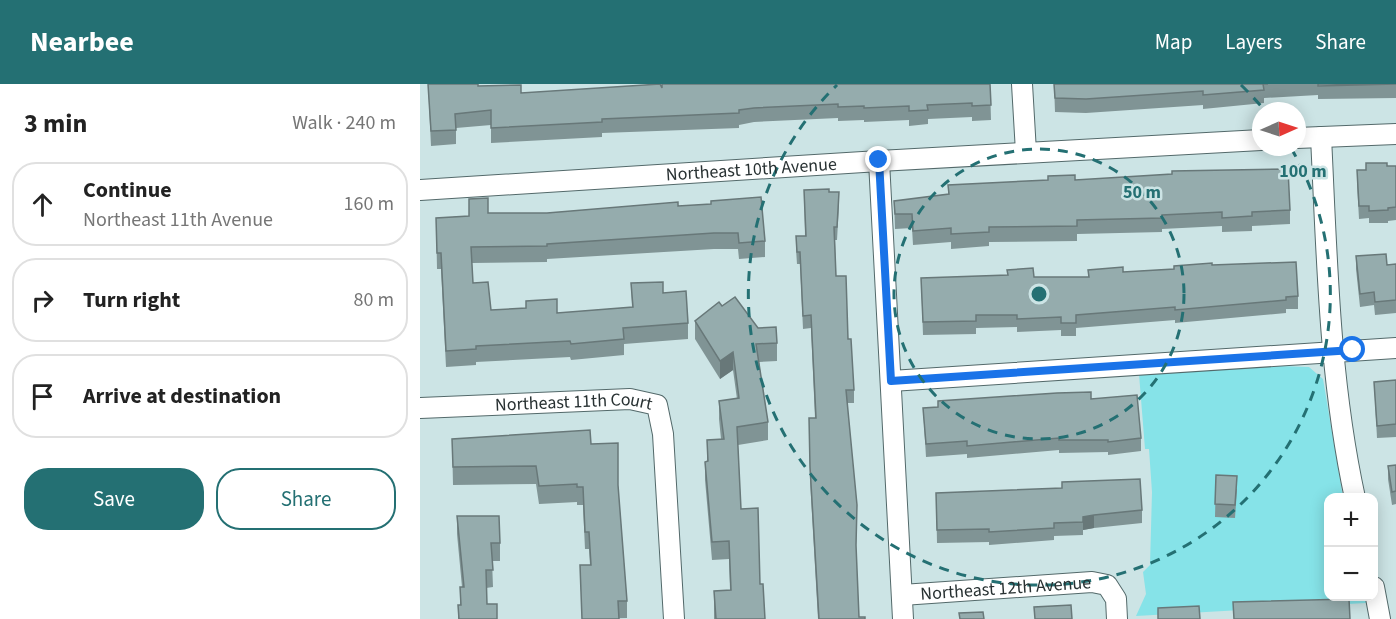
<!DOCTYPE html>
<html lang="en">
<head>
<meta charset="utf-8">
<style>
  :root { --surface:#fff; --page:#f2f2f2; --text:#222; --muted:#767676; --line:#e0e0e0; --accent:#247073 }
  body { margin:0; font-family:"Source Sans 3",sans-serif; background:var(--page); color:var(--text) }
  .controls { position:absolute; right:18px; bottom:18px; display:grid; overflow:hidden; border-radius:12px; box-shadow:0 3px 15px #0003 }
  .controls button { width:54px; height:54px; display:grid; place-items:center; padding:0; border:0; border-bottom:2px solid var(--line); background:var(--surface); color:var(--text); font:30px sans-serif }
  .compass { position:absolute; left:832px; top:18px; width:54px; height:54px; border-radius:50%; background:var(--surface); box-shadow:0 3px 15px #0003; rotate:87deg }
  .stop { position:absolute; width:18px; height:18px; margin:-14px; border:4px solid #1a73e8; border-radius:50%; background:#fff }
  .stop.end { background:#1a73e8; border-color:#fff; box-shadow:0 2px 6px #0008 }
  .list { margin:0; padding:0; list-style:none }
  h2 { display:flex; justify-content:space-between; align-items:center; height:78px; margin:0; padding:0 24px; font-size:26px }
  h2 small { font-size:20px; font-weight:400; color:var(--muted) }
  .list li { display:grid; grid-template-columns:39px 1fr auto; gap:18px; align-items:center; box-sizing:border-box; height:84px; margin:0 12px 12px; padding:0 12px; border:2px solid var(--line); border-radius:24px }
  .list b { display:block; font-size:22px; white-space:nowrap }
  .list p { margin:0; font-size:20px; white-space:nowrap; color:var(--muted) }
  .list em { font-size:20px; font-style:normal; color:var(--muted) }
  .actions { display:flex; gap:12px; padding:18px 24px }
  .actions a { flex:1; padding:14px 0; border:2px solid var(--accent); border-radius:24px; text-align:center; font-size:21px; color:var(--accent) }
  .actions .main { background:var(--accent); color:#fff }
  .icon { flex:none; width:33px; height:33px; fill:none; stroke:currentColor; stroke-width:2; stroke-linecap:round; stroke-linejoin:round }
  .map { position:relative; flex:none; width:976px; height:535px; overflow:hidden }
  header { display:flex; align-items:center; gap:36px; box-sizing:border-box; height:84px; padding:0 30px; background:var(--accent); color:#fff }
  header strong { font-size:28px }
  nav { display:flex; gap:33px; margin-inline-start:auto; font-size:21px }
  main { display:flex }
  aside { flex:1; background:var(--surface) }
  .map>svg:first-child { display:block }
  .green { fill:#86e3e8 }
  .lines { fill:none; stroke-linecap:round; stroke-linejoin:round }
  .street-casing { stroke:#53696a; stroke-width:22 }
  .street { stroke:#fff; stroke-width:20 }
  .wall { fill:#809495 }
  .shaded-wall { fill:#687879 }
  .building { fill:#95acad; stroke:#687879; stroke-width:1.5 }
  .route { stroke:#1a73e8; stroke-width:8 }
  .ring { fill:none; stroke:#247073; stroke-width:3; stroke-dasharray:10 8 }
  .labels { text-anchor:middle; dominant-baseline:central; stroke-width:5; stroke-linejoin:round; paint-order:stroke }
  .street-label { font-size:18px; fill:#283132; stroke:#cce4e5 }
  .centre { fill:#247073; stroke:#cce4e5; stroke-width:3 }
  .ring-label { font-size:18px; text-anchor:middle; font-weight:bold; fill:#247073; stroke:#cce4e5; stroke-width:5; stroke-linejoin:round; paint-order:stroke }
</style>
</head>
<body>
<header>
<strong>Nearbee</strong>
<nav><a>Map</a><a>Layers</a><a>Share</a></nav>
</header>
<main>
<aside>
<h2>3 min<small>Walk · 240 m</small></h2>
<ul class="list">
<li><svg class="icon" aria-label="ahead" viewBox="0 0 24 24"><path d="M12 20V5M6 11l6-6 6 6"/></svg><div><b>Continue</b><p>Northeast 11th Avenue</p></div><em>160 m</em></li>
<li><svg class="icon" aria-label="right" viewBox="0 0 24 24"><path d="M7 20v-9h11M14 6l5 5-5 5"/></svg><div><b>Turn right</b></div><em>80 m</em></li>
<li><svg class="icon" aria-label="arrive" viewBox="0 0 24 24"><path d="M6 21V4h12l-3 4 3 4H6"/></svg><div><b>Arrive at destination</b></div></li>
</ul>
<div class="actions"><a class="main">Save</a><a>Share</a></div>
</aside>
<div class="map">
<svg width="976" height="535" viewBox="0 0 976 535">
  <rect width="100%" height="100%" fill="#cce4e5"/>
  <path class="green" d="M859,282L889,283L903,295L923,413L908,414V512L945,513L946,519L716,532L726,510L723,488L730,481L732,408L729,365H725L719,290Z"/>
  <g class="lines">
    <g class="street-casing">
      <g id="street">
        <path d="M602,0L606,68"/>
        <path d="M901,53C907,174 909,295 935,414"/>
        <path d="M877,54L976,50"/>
        <path d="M459,77L483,535"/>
        <path id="s1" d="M0,106L459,77L841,56"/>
        <path d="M471,297L976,264"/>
        <path id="s2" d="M0,324L210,315L237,321L243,350L254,535"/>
        <path d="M954,503L960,535"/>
        <path id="s3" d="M482,511L672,498L687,501L696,515L697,535"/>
      </g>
    </g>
    <use href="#street" class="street"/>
  </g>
  <g class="wall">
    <path d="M8,0L59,2L101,9L242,4L570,0L571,36L552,37V33L508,35V40L489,42V36L444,38V36L418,37V34L334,38L319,41V44L182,49V53L71,59V41L36,44V60L11,62Z"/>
    <path d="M634,0H976V14L898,15V11L844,14V19L783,25V21L666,29L635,28Z"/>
    <path d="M967,82H976V136L968,137V139H949V134L939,135L937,99L946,86Z"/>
    <path d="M655,96L870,126V140L832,142V147L802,148V142L742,145V148L657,150V157L569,158V162L531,165V158L493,161L492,144L475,145L474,117L528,110V101Z"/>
    <path d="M384,106L409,108L419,121L417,156H415L416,192L428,255L434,306V319H427L437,434L436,466L439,533L445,535H398L390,396L389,334H395L391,244L383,245L380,180H377L376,165V152H385Z"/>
    <path d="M258,122L345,157V173L319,175L318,165H294L127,175V178L52,179L53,199L71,226L137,229L212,223L211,199L243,209L268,239V255L204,260V271L151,276L150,273L56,278V281L26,283L21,185H17L16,134L49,132L68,129H127Z"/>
    <path d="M936,172L967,181L976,180V229L955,231L954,221L940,223L936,185Z"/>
    <path d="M792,181L878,212V225H866V229L755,239V236L656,244V252H641V246L597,248V243L556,244V250L503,251L501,194L668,193V186L703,188L754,185Z"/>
    <path d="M302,222L338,244L357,259V277L339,278L348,338V356L318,361L321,425L340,500L345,535H294V507L310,506L309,475L292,476L285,396V378H287V356L301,355L299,335V317L317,315L313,286L300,295L275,255V237Z"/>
    <path d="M976,296V353L957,354L954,298Z"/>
    <path d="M671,315L721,354V367L688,371V368L639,369V366L547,374V370L506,373L503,324L518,323V317Z"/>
    <path d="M32,355L171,360L198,401L207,517V534L162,535L160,481H170L169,465H165L163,421H157V418L119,420L116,400L33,401Z"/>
    <path d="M976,381V420L972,421L968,395V382Z"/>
    <path d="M796,391L817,405L815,434L795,433Z"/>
    <path d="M516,409L722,426V439L674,444L663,446V451L634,452V456L569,461V458L517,459Z"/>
    <path d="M37,432L80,459V477H72L73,503L66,504L67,520L77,535H38V521H40V503H42L37,450Z"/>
  </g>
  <g class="shaded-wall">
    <path d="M313,268V286L300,295V277Z"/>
    <path d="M674,431V444L663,446V433Z"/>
  </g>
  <g class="building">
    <path d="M8,0H58V2L101,1V9L240,0L242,4V0H570L571,21L552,22V19L507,21L508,26L489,27V22L444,24V22L418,23V20L334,24L319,26V29L182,35V38L71,44V26L35,30L36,46L11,47Z"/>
    <path d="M634,0H848H843L844,6L783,11V7L666,15L635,14Z"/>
    <path d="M898,0H976L898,2Z"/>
    <path d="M946,79H967V82H976V123L968,124V126L949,127V122H939L937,86H946Z"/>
    <path d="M868,85L870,126L832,128V132L802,134V128L742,131V134L657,136V142L569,143V148L531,150V144L493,147L492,130H475L474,117L529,110L528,101L628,96V92L655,91V96L752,90V87Z"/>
    <path d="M409,105V108H419L417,143H414L416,192H426L428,255H431L434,306H426L437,421L436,461L439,533H445V535H399L390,383L389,334H396L391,231L383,232L380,168H377L376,152H386L384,106Z"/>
    <path d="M341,113L345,157L319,159L318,149H294L127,160V162L51,163L53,199L68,198L71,226L106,224V217L137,215V229L213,223L211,199L243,198V209L266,207L268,239L203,244L204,255L151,260L150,257L56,262V265L26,267L21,169H17L16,134L49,132V115L68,114V129H127L258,118V122L291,120V117Z"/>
    <path d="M966,170L967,181L976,180V216L955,218L954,208L940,210L936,172Z"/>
    <path d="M876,178L878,212L866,213V216L755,226V223L656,231V239H641V233L597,235V231H556V237L503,238L501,194L588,191L587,186L613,184L614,193H669L668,186L703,183V188L754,185V182L792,179V181Z"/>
    <path d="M315,213L338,244L356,243L357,259L336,260L348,338L317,343L321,425L338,424L340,500H343L345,535H296L294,507L311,506L309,457L292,458L285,378L288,377L287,356L304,355L299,317L319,314L313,268L300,277L275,237L299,218L302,222Z"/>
    <path d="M976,296V340L957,342L954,298Z"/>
    <path d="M671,308V315L717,311L721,354L688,358V356H639V354L547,362V357L506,360L503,324L518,323V317L637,309Z"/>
    <path d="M170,346L171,360L198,359V401L207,517H198L199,535H162L160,481H171L169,448H165L163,403H157V400L119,402L116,382L33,383L32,355Z"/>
    <path d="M976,381V407L972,408L968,382Z"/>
    <path d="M796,391L817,392L815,421L795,420Z"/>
    <path d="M720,395L722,426L674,431L663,433V438L634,439V444L569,448V445L517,446L516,409L642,404V398Z"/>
    <path d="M37,432H79L80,459H71L73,486H66L67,520H77V535H39L38,521H41L40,503H44Z"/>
    <path d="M929,515L930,535H814L813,518Z"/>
    <path d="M651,521L652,535H615L614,523Z"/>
    <path d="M779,522L780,535H738V524Z"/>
    <path d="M563,528L564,535H540L539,529Z"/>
  </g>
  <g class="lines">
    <path class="route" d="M459,76L471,297L933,266"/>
  </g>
  <g class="ring">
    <circle cx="619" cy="210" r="145"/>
    <path d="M821 1A291 291 0 0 1 845 27M871 64A291 291 0 1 1 417 1"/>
  </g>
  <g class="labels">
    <g class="street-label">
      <text stroke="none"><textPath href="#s1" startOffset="332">Northeast 10th Avenue</textPath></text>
      <text stroke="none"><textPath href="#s2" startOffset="154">Northeast 11th Court</textPath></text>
      <text stroke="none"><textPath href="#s3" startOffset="104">Northeast 12th Avenue</textPath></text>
    </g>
  </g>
  <circle cx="619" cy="210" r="9" class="centre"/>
  <g class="ring-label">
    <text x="883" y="93">100 m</text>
    <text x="722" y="114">50 m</text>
  </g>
</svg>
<div class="controls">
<button>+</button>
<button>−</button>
</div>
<svg class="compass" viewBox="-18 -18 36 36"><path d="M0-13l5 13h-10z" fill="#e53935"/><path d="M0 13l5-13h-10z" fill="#767676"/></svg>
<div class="stop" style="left:933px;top:266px"></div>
<div class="stop end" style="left:459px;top:76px"></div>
</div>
</main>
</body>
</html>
